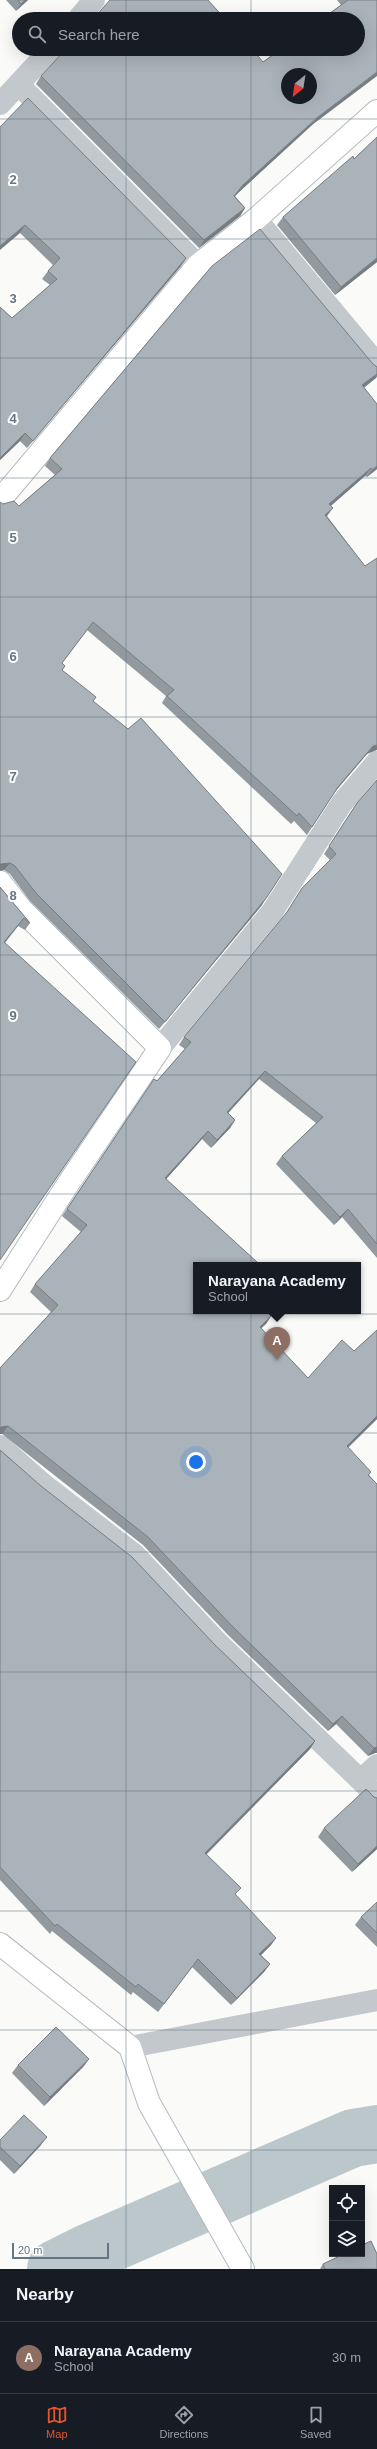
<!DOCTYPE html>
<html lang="en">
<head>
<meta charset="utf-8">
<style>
  :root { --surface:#171b24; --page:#20242c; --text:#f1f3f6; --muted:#9ea1a6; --line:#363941; --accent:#e4572e }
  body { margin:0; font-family:Arial,sans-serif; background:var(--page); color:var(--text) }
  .controls { position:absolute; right:12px; bottom:12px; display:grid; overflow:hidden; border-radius:0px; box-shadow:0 4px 16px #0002 }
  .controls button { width:36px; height:36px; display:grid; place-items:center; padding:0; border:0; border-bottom:1px solid var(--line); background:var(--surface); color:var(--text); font:20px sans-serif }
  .compass { position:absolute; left:281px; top:68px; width:36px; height:36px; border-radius:50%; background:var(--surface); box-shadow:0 4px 16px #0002; rotate:210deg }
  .scale { position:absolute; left:12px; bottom:10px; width:97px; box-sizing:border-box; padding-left:4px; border:2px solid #657683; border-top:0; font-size:11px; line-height:14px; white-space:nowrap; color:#657683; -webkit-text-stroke:3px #fff; paint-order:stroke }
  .you { position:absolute; left:196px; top:1462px; width:14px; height:14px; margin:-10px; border:3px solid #fff; border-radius:50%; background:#1a73e8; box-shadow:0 0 0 6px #1a73e833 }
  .badge { display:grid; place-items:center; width:26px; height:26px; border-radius:50%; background:var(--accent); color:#fff; font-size:13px; font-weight:700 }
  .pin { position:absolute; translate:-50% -33px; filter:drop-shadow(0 1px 2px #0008) }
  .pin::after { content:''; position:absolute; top:21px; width:14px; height:12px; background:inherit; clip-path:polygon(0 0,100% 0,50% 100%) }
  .popup { position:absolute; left:193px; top:1262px; width:168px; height:52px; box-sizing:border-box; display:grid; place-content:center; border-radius:0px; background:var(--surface); filter:drop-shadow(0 1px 3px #0005); font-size:13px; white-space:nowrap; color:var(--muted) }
  .popup b { font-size:15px; color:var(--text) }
  .popup::after { content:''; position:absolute; left:50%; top:100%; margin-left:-8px; border:8px solid transparent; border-top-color:var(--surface) }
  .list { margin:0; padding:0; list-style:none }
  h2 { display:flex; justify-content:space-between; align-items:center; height:52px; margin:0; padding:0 16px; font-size:17px }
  h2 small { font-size:13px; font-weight:400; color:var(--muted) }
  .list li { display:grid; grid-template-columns:26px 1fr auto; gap:12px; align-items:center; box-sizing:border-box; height:72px; padding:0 16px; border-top:1px solid var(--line) }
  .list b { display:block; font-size:15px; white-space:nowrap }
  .list p { margin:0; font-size:13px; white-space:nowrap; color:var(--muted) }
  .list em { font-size:13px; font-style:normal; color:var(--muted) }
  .icon { flex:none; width:22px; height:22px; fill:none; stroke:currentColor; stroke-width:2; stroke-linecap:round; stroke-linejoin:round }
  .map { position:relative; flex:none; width:377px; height:2269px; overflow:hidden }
  .search { position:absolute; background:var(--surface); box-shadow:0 4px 16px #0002; left:12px; right:12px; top:12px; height:44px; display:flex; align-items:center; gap:10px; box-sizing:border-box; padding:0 14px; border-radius:22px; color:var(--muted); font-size:15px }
  .sheet { height:124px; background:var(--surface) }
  nav { display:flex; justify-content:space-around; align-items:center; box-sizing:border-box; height:56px; border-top:1px solid var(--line); background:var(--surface); font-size:11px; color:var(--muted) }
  nav a { display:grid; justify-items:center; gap:2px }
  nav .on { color:var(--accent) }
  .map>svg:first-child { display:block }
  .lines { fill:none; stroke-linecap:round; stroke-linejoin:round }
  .river { stroke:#bbc7cb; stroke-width:58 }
  .secondary-casing { stroke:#b3babf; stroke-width:24 }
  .minor { stroke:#c3c8cc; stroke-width:22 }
  .tertiary { stroke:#c3c8cc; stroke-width:22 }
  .secondary { stroke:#fff; stroke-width:22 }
  .wall { fill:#929a9f }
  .shaded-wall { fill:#777d82 }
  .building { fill:#aab3b9; stroke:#777d82; fill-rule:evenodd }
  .grid { fill:none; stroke:#657683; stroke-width:1; stroke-opacity:0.55 }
  .grid-label { font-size:13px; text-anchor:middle; font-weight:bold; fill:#657683; stroke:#fff; stroke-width:4; stroke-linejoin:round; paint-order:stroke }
</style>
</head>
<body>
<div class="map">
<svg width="377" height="2269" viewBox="0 0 377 2269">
  <rect width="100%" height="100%" fill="#fafaf8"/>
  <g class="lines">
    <path class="river" d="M56,2269L90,2252L353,2138L377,2134"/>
    <g class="secondary-casing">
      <g id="secondary">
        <path d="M0,500L198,265L256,219L377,111"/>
        <path d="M0,882L21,909L160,1048L66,1187L0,1290"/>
        <path d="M0,1944L130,2047L149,2103L243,2269"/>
      </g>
    </g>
    <g class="minor">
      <path d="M78,19L94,0"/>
      <path d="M19,85L198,265"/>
      <path d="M0,104L51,49"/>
      <path d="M256,219L377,364"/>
      <path d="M0,1446L43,1484L135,1555L219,1644L377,1796"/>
      <path d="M361,1780L377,1765"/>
      <path d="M130,2047L377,2000"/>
    </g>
    <path class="tertiary" d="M160,1048L272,912L342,803L377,762"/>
    <use href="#secondary" class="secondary"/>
  </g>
  <g class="wall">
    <path d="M6,0H28L16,11Z"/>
    <path d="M337,0H377L312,125L238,193L235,196L245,208L240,216L199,248L36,84L41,76L263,62L341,5Z"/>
    <path d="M0,127L181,266L27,448L20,441L0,460V307L12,318L50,285L42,279L48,271L53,265L20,233Z"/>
    <path d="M377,137V262L335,295L277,225L283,217L354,159Z"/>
    <path d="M373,364L377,367V377L364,388L377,469L367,477L365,476L330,506L327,516L365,566L367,754L334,793L307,835L294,821L291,824L162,703L166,696L87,630L62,663L65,666L62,670L93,701L262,905L159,1029L30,901L10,874L4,870L3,504L19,506L55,475L45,466L50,458Z"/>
    <path d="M377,780V1258L342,1217L334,1225L276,1164L282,1156L316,1123L259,1079L228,1113L235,1120L230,1128L211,1148L202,1139L166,1179L196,1265L271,1316L266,1324L261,1328L308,1378L354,1351L377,1330V1419L348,1448L371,1472L369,1475L377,1484V1753H375L368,1756L336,1724L328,1731L228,1635L143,1545L2,1434H0V1368L51,1312L30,1292L35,1284L81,1232L62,1216L154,1079L157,1081L185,1049L179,1045L184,1037L285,915L302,888L330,860L324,854L357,803Z"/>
    <path d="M0,887L30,923L25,930L18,926L5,943Z"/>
    <path d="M0,1450L215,1645L315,1741L310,1749L206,1854L236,1896L276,1938L271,1945L261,1955L270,1964L264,1972L231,2005L192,1967L158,2012L133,1992L131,1995L52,1931L50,1934L0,1880Z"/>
    <path d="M377,1798V1849L352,1872L318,1837L324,1828Z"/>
    <path d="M377,1902V1947L355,1925L361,1917Z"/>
    <path d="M89,2059L83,2067L44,2106L12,2073L18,2065Z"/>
    <path d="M0,2140L41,2145L14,2174L0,2160Z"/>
    <path d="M323,2264L377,2269H320Z"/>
  </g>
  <g class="shaded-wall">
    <path d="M25,0H28L16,11L21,4Z"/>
    <path d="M377,72V76L312,125L238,193L228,203L234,196L243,185L318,117Z"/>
    <path d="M245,208L240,216L199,248L204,240Z"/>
    <path d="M25,225L20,233L0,250V246Z"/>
    <path d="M186,258L181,266L27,448L33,441Z"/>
    <path d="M377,258V262L335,295L341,287Z"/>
    <path d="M377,374L376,378L356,393L362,385Z"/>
    <path d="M25,433L20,441L0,460V458Z"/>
    <path d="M377,466V469L367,477L372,470Z"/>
    <path d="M371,468L365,476L324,512L329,504Z"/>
    <path d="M333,508L327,516L320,522L325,515Z"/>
    <path d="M377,745V750L367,754L332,795L338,787L373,746Z"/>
    <path d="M10,863L4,870L0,871V864Z"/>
    <path d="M267,897L262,905L159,1029L165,1022Z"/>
    <path d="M24,918L18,926L0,948L4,942Z"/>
    <path d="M265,1071L259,1079L222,1120L227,1112Z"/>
    <path d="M235,1120L230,1128L211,1148L217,1140Z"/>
    <path d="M208,1131L202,1139L160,1186L165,1178Z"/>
    <path d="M348,1209L342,1217L334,1225L340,1217Z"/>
    <path d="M271,1316L266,1324L254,1335L260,1327Z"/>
    <path d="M377,1416V1419L341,1454L347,1446Z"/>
    <path d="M8,1426L2,1434H0V1428L1,1427Z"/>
    <path d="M342,1716L336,1724L328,1731L333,1724Z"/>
    <path d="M315,1741L310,1749L200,1861L205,1853Z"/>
    <path d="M377,1747V1753H375L368,1756L374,1748Z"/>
    <path d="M377,1846V1849L352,1872L358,1864Z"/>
    <path d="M276,1938L271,1945L254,1962L259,1954Z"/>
    <path d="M270,1964L264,1972L231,2005L237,1998Z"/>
    <path d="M89,2059L83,2067L44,2106L50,2097Z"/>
    <path d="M47,2137L41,2145L14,2174L20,2166Z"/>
  </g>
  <g class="building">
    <path d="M18,0H25L21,4Z"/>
    <path d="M110,0H208L225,19H93Z"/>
    <path d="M348,0H377V72L318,117L243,185L234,196L245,208L204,240L41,76L66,49H252L263,62L281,49H358V19H322ZM287,74H311V98H287Z"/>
    <path d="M28,98L186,258L33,441L25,433L0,458V307L12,318L57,279L48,271L60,258L25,225L0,246V127Z"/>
    <path d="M377,137V258L341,287L283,217L353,156L354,159Z"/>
    <path d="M260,229L373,364L377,367V374L362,385L377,404V466L372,470L371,468L329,504L333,508L325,515L365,566L377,558V745L373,746L338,787L312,827L299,813L297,816L167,696L174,690L93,622L62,663L65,666L62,670L96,697L93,701L128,729L141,718L282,874L267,897L165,1022L36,893L15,866L10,863L0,864V502L3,504L14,501L19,506L62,469L50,458L212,266Z"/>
    <path d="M377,780V1244L348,1209L340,1217L282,1156L323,1117L265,1071L227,1112L235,1120L217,1140L208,1131L165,1178L257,1262L254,1265H196V1311H267L271,1316L260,1327L308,1378L342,1340L354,1351L377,1330V1416L347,1446L371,1472L368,1475L377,1484V1747L374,1748L342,1716L333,1724L233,1627L148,1537L8,1426L1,1427L0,1428V1368L58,1305L35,1284L87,1225L67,1209L154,1079L157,1081L191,1042L184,1037L287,912L302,888L336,854L329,846L357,803Z"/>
    <path d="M0,887L30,923L24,918L4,942L136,1062L0,1260Z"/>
    <path d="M0,1450L41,1486L132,1557L215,1645L315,1741L205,1853L241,1888L235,1894L276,1938L259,1954L270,1964L237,1998L198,1959L164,2004L138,1984L136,1987L57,1924L55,1926L0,1867Z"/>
    <path d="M366,1789L374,1797L377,1798V1846L358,1864L324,1828Z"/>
    <path d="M377,1902V1933L361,1917Z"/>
    <path d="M56,2027L89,2059L50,2097L18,2065Z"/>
    <path d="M24,2115L47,2137L20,2166L0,2147V2140Z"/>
    <path d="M371,2241L377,2254V2269H325L323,2264L344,2254H362V2245Z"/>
  </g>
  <path class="grid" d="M126,0V19M251,0V19M126,49V2269M251,49V2269M0,119H377M0,239H377M0,358H377M0,478H377M0,597H377M0,717H377M0,836H377M0,955H377M0,1075H377M0,1194H377M0,1314H377M0,1433H377M0,1552H377M0,1672H377M0,1791H377M0,1911H377M0,2030H377M0,2150H377"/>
  <g class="grid-label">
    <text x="13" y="184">2</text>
    <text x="13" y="303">3</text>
    <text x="13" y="423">4</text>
    <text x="13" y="542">5</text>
    <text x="13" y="661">6</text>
    <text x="13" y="781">7</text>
    <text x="13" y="900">8</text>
    <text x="13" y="1020">9</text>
  </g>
</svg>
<div class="controls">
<button><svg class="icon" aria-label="locate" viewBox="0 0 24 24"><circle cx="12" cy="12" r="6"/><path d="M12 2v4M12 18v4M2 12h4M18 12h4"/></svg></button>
<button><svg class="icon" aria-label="layers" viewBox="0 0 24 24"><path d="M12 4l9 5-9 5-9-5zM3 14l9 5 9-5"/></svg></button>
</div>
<svg class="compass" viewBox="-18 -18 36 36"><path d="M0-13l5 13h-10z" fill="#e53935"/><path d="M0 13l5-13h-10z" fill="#9ea1a6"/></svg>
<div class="scale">20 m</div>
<div class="you"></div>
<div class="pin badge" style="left:277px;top:1360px;background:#8d6e63">A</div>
<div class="popup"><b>Narayana Academy</b>School</div>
<div class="search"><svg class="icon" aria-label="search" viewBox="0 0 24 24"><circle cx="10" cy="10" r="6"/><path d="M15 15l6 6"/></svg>Search here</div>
</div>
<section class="sheet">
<h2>Nearby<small></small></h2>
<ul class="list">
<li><span class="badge" style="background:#8d6e63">A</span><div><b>Narayana Academy</b><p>School</p></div><em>30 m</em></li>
</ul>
</section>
<nav>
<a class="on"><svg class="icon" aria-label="map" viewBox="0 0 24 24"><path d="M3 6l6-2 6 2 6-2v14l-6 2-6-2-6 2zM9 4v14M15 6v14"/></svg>Map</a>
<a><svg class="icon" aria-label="directions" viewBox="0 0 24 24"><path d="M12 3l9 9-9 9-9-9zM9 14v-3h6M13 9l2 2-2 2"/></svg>Directions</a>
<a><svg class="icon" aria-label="saved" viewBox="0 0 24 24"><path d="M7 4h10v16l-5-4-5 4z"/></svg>Saved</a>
</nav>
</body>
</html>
